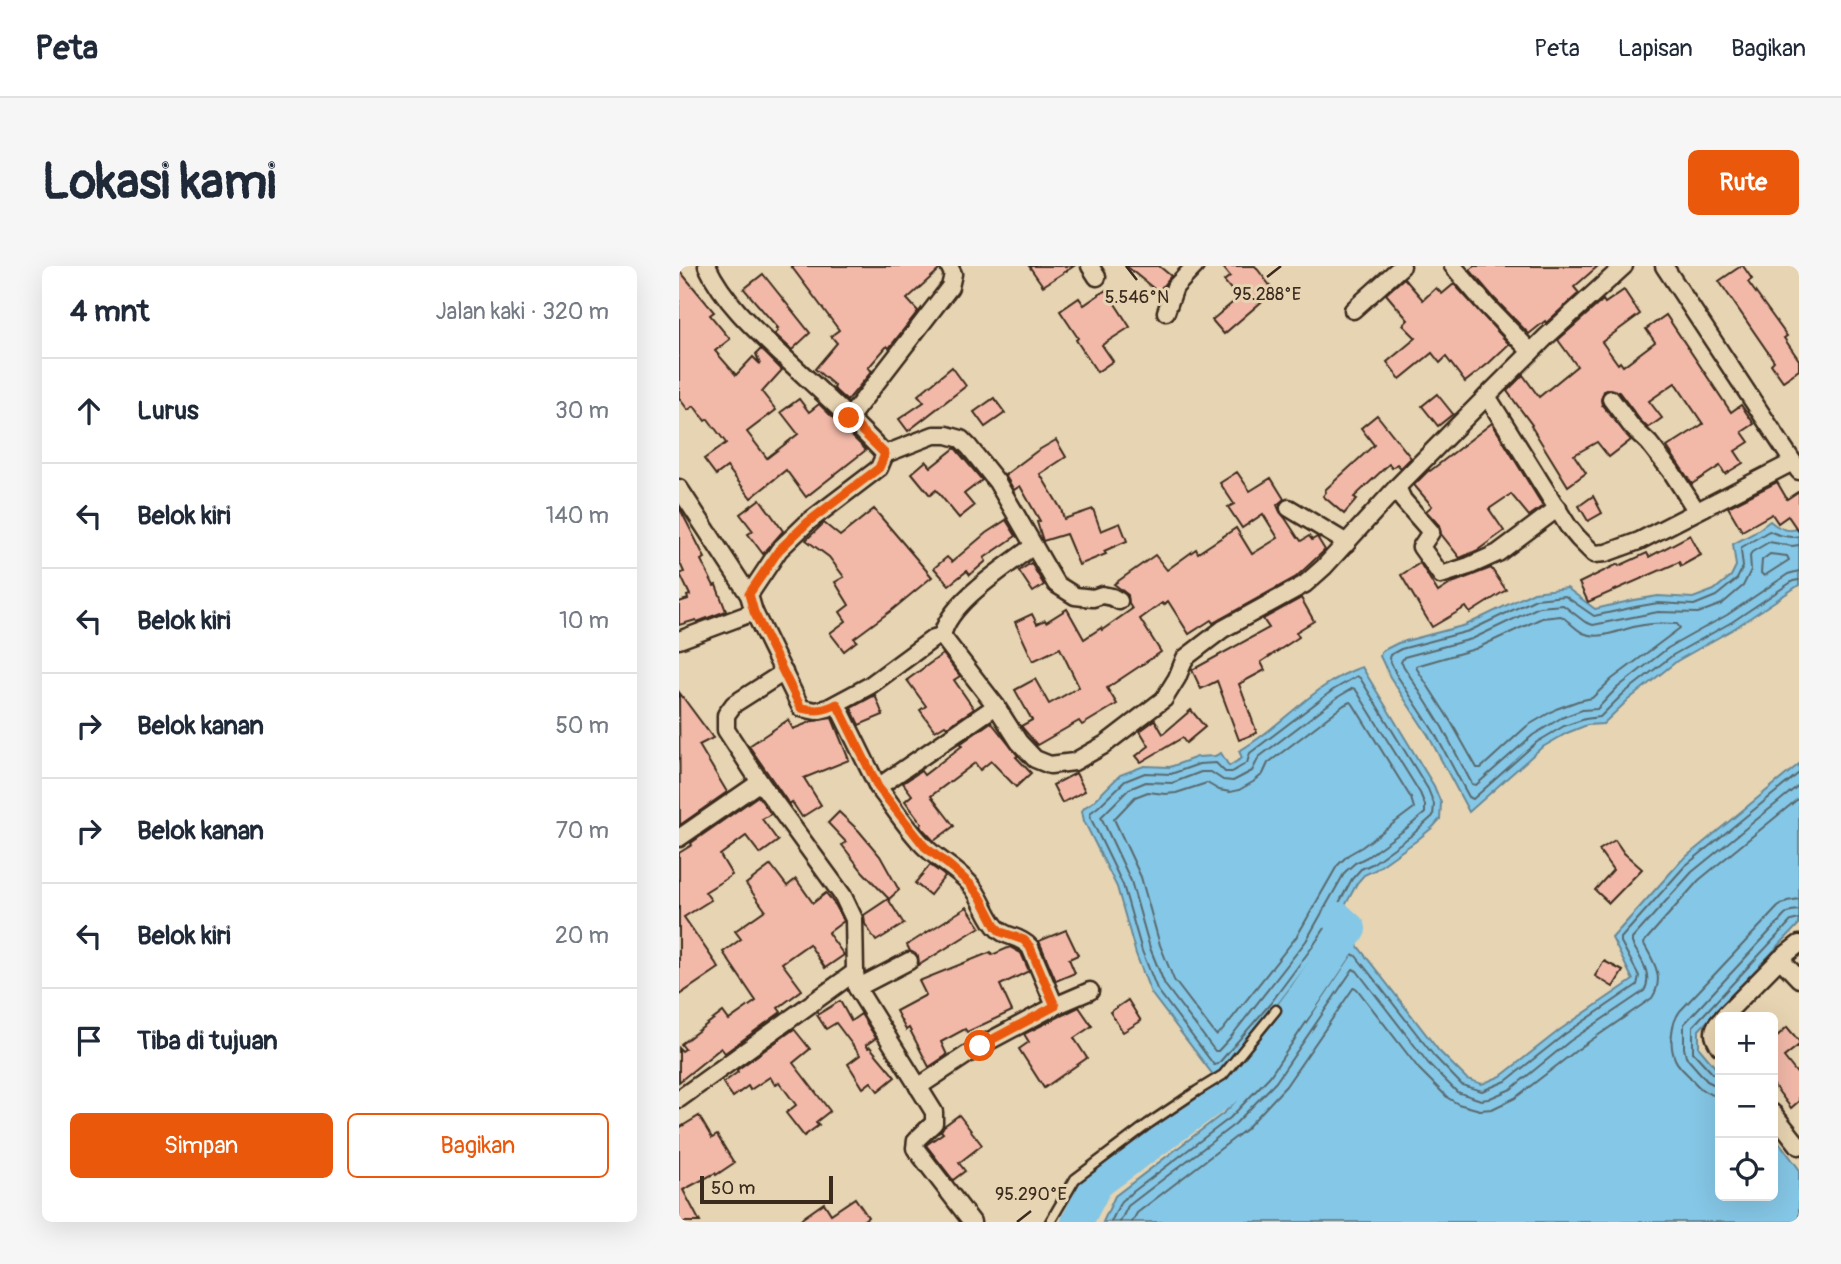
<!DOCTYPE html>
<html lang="id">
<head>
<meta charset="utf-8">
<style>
  :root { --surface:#fff; --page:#f6f6f7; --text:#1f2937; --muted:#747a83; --line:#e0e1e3; --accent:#ea580c }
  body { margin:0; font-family:Pangolin,sans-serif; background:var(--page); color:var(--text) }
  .controls { position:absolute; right:21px; bottom:21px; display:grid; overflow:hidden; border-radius:10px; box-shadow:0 7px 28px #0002 }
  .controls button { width:63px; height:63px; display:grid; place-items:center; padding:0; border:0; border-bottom:2px solid var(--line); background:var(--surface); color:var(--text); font:35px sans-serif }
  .scale { position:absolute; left:21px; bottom:18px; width:133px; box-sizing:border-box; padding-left:7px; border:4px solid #3b2a1e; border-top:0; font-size:19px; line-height:24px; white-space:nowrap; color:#3b2a1e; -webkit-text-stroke:5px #e7d4b2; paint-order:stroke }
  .stop { position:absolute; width:21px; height:21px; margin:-16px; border:5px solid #ea580c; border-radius:50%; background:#fff }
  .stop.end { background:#ea580c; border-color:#fff; box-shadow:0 2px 7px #0008 }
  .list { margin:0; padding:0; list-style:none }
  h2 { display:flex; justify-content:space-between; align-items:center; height:91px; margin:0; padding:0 28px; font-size:30px }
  h2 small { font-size:23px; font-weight:400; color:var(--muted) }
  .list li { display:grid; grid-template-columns:46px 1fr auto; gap:21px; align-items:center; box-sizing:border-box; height:105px; padding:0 28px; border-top:2px solid var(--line) }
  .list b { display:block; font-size:26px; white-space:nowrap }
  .list em { font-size:23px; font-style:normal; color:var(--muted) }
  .actions { display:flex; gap:14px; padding:21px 28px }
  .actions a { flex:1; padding:16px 0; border:2px solid var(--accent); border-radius:10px; text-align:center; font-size:24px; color:var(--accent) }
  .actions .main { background:var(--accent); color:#fff }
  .icon { flex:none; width:38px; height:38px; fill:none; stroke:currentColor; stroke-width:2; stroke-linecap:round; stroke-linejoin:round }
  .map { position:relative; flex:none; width:1120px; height:956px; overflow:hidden; border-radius:10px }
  header { display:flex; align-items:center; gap:42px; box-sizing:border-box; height:98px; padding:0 35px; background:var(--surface); border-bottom:2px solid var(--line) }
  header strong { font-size:33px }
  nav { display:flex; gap:38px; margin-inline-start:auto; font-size:24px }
  .intro { display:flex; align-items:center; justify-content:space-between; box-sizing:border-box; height:168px; padding:0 42px }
  h1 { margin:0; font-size:49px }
  .button { padding:18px 32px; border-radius:10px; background:var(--accent); color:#fff; font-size:24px; font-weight:700 }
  main { display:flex; gap:42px; padding:0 42px }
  aside { flex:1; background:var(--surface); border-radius:10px; box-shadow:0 7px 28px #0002 }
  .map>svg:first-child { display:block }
  .water { fill:#85c7e6; stroke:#678896; stroke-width:2 }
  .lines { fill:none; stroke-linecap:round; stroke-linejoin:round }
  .shore { stroke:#59696e; stroke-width:2 }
  .river { stroke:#85c7e6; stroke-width:32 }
  .building { fill:#f2b9a8; stroke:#3b2a1e; stroke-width:2 }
  .service-casing { stroke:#3b2a1e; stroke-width:13 }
  .minor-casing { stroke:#3b2a1e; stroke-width:21 }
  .service { stroke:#e7d4b2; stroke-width:8 }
  .minor { stroke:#e7d4b2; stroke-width:16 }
  .route { stroke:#ea580c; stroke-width:9 }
  .ticks { fill:none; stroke:#3b2a1e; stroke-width:2.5 }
  .ticks-label { font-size:18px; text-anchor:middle; fill:#3b2a1e; stroke:#e7d4b2; stroke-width:6; stroke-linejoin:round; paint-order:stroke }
</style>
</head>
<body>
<header>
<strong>Peta</strong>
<nav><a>Peta</a><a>Lapisan</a><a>Bagikan</a></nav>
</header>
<div class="intro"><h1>Lokasi kami</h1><a class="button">Rute</a></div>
<main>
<aside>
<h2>4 mnt<small>Jalan kaki · 320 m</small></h2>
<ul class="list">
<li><svg class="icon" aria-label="ahead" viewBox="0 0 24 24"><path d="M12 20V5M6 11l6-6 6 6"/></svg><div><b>Lurus</b></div><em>30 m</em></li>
<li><svg class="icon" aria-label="left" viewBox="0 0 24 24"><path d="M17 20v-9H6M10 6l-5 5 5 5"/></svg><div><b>Belok kiri</b></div><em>140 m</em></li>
<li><svg class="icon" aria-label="left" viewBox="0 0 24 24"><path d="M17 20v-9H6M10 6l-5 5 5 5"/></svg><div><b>Belok kiri</b></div><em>10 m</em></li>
<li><svg class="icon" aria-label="right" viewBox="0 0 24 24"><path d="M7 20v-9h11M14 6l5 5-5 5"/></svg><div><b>Belok kanan</b></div><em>50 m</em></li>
<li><svg class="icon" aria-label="right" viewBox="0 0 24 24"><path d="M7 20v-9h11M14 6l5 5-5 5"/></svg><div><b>Belok kanan</b></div><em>70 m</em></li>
<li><svg class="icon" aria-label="left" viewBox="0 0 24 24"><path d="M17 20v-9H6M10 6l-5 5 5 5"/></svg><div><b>Belok kiri</b></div><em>20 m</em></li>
<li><svg class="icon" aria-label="arrive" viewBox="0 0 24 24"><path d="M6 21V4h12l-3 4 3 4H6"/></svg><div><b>Tiba di tujuan</b></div></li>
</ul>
<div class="actions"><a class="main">Simpan</a><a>Bagikan</a></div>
</aside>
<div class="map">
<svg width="1120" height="956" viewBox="0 0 1120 956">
  <rect width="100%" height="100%" fill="#e7d4b2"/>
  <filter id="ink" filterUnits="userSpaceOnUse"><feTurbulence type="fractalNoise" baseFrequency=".0143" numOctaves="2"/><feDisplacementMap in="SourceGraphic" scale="14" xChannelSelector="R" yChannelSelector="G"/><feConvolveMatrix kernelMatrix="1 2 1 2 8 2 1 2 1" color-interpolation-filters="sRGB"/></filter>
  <g filter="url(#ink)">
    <g class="water">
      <path d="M1091,255C1099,262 1110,267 1120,262V319L1056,362L998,395L949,434L924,458L908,459L888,467L862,482L790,546L749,469L711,411L701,390L703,385L719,377L787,359L855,326L888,322L916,343L955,334L979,330L1014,332L1035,324L1052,310L1057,300L1054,278L1075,267Z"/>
      <path d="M683,401L755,520L762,537L761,553L754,561L737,575L696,604L685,609L678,617L654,663L640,684L596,742L544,803L535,810L472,727L457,688L438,621L405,555L403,545L406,541L414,536L441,509L465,500L491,501L518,491L536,490L542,487L550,500L563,492L560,485C602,462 636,416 683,401Z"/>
      <path d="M1120,498V658L1020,764V782L1041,807V930H1094V868L1120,903V956H424L436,930L546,846L586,805L674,674L760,785L788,813L803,818L822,810L882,763L954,714L933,672L1002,595Z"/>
    </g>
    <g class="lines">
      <g class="shore">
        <path d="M1120,270C1110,273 1099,269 1090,265L1063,281L1062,284L1064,301L1058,313L1037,330L1015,339L979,337L956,341L915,350L886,330L857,333L790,365L722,383L711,389L710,392L717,408L755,466L790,531L794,533L858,476L885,460L906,453L921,451L944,428L994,389L1053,356L1114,315L1120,314"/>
        <path d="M1120,279L1113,280L1090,276L1073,286L1071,289L1072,304L1064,320L1043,338L1019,347L979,346L914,359L906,356L884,339L860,341L793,373L725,391L722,396L763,461L793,518L797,519L854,469L882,452L903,444L918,443L938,422L989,382L1048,349L1109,308L1120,305"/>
        <path d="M1091,288L1108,290L1110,294L1085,310L1082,307L1083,294Z"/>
        <path d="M882,350C890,355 896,363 904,367C921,375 942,363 959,360C972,357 985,357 998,358L1001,362L933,413L913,432L899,435L877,443L848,460L802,502H798L772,456L738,403L737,400L796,383L863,352Z"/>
        <path d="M678,410L681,412L749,523L755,538L754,550L733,569L693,598L682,603L673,613L648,659L634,680L591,738L539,798L535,799L478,723L463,685L444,619L412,553L411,547L419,541L446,515L466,507L492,508L520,498L537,497L546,506H553L568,497L571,487L654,424Z"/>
        <path d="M674,422L677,424L741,527L746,539V547L728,562L688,591L676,597L666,606L627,675L551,772L539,785H536L486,719L471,682L452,615L422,551L450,523L467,516L493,517L522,506H532L544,514L554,515L573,505L580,491L659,431Z"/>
        <path d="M671,436L674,438L732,532L735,542L683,581L669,589L658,600L618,670L543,765L537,769L495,714L481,679L462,611L435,553L456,531L469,526L486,528L497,527L528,517L540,524L551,526L560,524L574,516L584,508L589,497L665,439Z"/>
        <path d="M1041,810L1034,808L1014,786V760L1112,655L1120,653"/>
        <path d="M1041,819L1034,818L1028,815L1007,791L1005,782V758L1106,649L1112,645L1120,644"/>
        <path d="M1041,830C1026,829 1019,821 1010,810C1005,805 999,800 996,793C990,779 992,757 1001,745L1099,641L1108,635L1120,633"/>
        <path d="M432,956L442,935L551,852L591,810L673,688L677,690L755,790L783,819L803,825L827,815L886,768L958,719L960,710L942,676V672L1006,600L1120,507"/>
        <path d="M441,956L449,940L556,858L597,816L674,703L678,705L749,797L778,826L802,834L809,833L832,823L891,775L965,725C975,708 960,691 953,677V673L1013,606L1120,519"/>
        <path d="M453,956L458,947L566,864L607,820L675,721L678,723L740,803L769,832L779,838L801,844L813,843L836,832L898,784L973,732C986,712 975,696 965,678L966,675L1020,614L1120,532"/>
      </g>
      <path class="river" d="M398,956L418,917L553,819L575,797L624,732L671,663L659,652"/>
    </g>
    <g class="building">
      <path d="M112,0H260V4L228,33L239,45L210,82L208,80L189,102L193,105L168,135L157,125L155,122L156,120L136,103L158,77L152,70L160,64Z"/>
      <path d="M350,0H395L364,20Z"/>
      <path d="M447,0H480L492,10L479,26Z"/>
      <path d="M543,0H576L595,25L545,68L533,54L559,32L545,15L551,10Z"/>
      <path d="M795,0H919L895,21L900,27L867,57L866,55L850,68L815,32L791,4Z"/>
      <path d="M1062,0H1064L1073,13L1069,16L1108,70L1105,72L1120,94V104L1104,115L1092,98L1095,95L1040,15Z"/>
      <path d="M0,4L35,46L31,49L51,73L36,85L57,109L74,91L81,98L77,88L82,83L103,104L83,126L97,144L68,166L88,192L119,168L102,146L120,133L130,146L140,138L187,184L127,231L107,204L72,232L48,201L37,209L25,193L47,177L29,153L26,155L15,140L9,144L0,132Z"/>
      <path d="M84,8L131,67L113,84L96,68L99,65L97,63L99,62L65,23Z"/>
      <path d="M725,12L744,34L757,22L763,28L775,18L830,78L810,97L786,116L767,91L761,97L753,87L721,113L708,96L737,72L724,59L729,54L707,28Z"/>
      <path d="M427,24L451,61L423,79L434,95L418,106L397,74L399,72L381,45L400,32L405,39Z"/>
      <path d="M945,24L961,48L923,76L939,98L941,96L944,100L976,76L967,63L987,49L1052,146L1062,139L1075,158L1063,166L1070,176L1056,185L1064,197L1046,208L1041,200L1013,218L988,181L1024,158L996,117L970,135L983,152L969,162L961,154L940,126L931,123L925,125L922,134L923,139L952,174L930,191L918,176L895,189L907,207L889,220L852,160L853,159L828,125L844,109L860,131L898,100L879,74L924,34L926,37Z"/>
      <path d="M273,101L287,120L229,165L220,153L245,136L239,129Z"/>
      <path d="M758,128L774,148L759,160L743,140Z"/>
      <path d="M315,132L326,147L306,161L295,146Z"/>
      <path d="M698,149L732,192L722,202L718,198L713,202L710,198L675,231L678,233L665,248L644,230L647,226L646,224L695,179L682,162Z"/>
      <path d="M813,157L864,240L850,250L832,228L810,243L825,265L799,284L781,292L762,268L760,259L747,245L753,240L735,219L750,204L751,205Z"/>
      <path d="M377,174L387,191L361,208L382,243L385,253L414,243L422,265L441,257L448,275L425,285L427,288L400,299L387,268L364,275L358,256L361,255L341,220L335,224L326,209L358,185Z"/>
      <path d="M276,182L303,214L285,228L295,240L280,252L257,224L251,229L233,207L247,195L252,201Z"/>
      <path d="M558,206L571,225L592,212L605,233L598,239L601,246L606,252L619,272H620L622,275L630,270L633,274L638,271L646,284L617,311L534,357L532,354L510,368L489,335L485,339L483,337L461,353L482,386L428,422L438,438L403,459L400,455L358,479L342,460L353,454L336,424L356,413L370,438L400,421L381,382L354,395L336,356L353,348L358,358L366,354L367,356L388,343L405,373L422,362L423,364L453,343L450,338L449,329L435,318L476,289L488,304L517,283L519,287L557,262L573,288L599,272L584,248L563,262L549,241L555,238L541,217Z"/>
      <path d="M1098,216L1108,233L1120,225V266L1109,250L1099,257L1093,248L1063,265L1049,241Z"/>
      <path d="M914,230L923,247L909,255L900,240Z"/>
      <path d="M81,233L104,265L84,288L69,268L74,265L61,248Z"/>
      <path d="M0,241L26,292L22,294L35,320L37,319L47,345L18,356L17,354L0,359V336L9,333L8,330L11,329L1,308L5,306L0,295Z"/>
      <path d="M195,243L253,311L213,344L175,372L178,375L165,385L151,367L167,355L161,346L170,339L156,316L165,311L150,291L127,274L145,257L161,270Z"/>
      <path d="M327,254L337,270L305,292L307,295L291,309L288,305L270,319L255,302L268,291L273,296L307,267Z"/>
      <path d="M1011,269L1022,289L1002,300L1000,296L909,336L900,317L939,298L940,300L968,287L970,291Z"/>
      <path d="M352,297L365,319L354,326L340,305Z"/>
      <path d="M741,297L759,326L773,317L812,302L827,324L791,347L787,341L753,361L722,309Z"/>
      <path d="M622,332L635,355L617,366L620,371L582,396L586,404L560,418L578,467L560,474L538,415L522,423L513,404L590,362L584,353Z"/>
      <path d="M264,388L281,410L275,414L295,443L268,461L266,459L256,465L241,444L247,440L228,414Z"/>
      <path d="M0,426L34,472L20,479L48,526L1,559Z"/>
      <path d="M196,429L204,449L180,459L172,442Z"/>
      <path d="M512,444L526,461L507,477L503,472L462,496L457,490L470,480L461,465L476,454L484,468Z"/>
      <path d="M153,452L170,494L125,512L142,539L123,551L113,536L110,538L70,480L109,454L114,463L134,455Z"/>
      <path d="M312,456L339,490L337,491L352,507L337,521L312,495L301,504L296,497L252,530L275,560L255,575L241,560L243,558L226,535L233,529L224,517L242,505L245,509L283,480L281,478Z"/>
      <path d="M397,507L406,525L383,537L374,519Z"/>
      <path d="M79,530L92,548L83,553L99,575L81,588L67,570L41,589L53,609L26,626L32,634L5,651L40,702L0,729V587L13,579L12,577Z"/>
      <path d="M160,546L180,565L201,590L220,624L210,633L184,606L163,579L167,576L149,557Z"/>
      <path d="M936,574L945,587L963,603L930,637L916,624L934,604L920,584Z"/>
      <path d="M92,599L108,620L117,613L134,637L147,627L157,640L165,655L149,667L165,689L146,702L130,678L103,697L123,724L99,742L102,746L46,787L42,782L0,816V782L3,785L6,783L2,778L44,746L50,754L77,735L44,686L62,673L56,665L86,644L67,618Z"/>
      <path d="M251,599L266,610L251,629L236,617Z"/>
      <path d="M209,633L225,658L197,675L186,658L185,649Z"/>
      <path d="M288,641L301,661L240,699L239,690L231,685L228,679Z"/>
      <path d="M387,664L399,689L390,693L396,707L377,715L360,675Z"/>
      <path d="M331,681L342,687L350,705L321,719L333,745L288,766L286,763L262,776L268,789L250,801L230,762L227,764L217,745L247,729L240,715L312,686L313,689Z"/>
      <path d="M925,695L944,705L934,721L916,710Z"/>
      <path d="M449,734L462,755L444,766L431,746Z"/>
      <path d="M161,735L172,755L182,748L197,772L187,779L189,782L191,781L216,811L199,825L192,816L184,822L169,798L181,789L157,757L147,763L138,749Z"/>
      <path d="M400,741L413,760L395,772L408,792L365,822L340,783L350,776L345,768Z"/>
      <path d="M1108,761L1120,775V779L1105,791L1120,810V835L1112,842L1094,818V774Z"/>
      <path d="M115,763L131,783L114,797L151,845L137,856L140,859L125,870L107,847L117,839L100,816L96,819L91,811L71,824L69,820L54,831L44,817L59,806L58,804Z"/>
      <path d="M280,849L303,879L280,897L286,905L274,914L247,879L264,867L262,865L265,860Z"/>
      <path d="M20,850L33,872L38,869L55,897L37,909L36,907L4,924L21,956H0V862Z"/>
      <path d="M176,932L189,951L182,956H118L145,937L152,948Z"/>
    </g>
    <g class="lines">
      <g class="service-casing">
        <path id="service" d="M371,956L396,913L469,858L518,825L544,809L597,744"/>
      </g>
      <g class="minor-casing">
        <g id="minor">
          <path d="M28,0C45,36 75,63 104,90C138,122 174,154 206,188L200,202L129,256L100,284L70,329"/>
          <path d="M411,0L418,11"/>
          <path d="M774,0L807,39L852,86"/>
          <path d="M985,0L1120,205"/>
          <path d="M674,44L723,0"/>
          <path d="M487,46L496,21L516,0"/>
          <path d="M808,130L889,260L899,272L915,288L927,287L960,275L1114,196"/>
          <path d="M932,133L953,161L970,177L992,205L1017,244"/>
          <path d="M170,152L271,21L274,8L270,0"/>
          <path d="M206,188L255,169H268L282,173L290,181L318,216L377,318L396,330L414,332L423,329L433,331L440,335"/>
          <path d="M718,221L724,234L752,266L742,281L762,309L790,300L819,287L879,242"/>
          <path d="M0,222L70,329L75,346L122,442L137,445L149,442L190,420L255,372L263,370L317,440L340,476L356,493L371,499L395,496L425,479L485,433L498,412L506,392L544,363L626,318L645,301L718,221L808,130L867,71L945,0"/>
          <path d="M610,242L668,277"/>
          <path d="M263,370C270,336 327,301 354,280"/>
          <path d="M0,374L75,346"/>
          <path d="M158,438L199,521"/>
          <path d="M317,440L199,521C214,540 228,563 245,580C259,594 278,603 291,618C303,631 308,653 319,663C328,672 340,669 351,681L376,740L411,725"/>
          <path d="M81,516L47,464V449L55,438L105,406"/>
          <path d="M0,572L81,516L164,630L175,653L176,706L178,722L255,846V857L237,874L236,882L293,956"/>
          <path d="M1101,693L1120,713"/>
          <path d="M178,722L230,695"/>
          <path d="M1044,751L1101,693L1120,678"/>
          <path d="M1041,755C1032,764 1034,772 1041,781"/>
          <path d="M239,821L301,780L376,740"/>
          <path d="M0,833L176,706"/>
          <path d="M1094,847L1120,880"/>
        </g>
      </g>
      <use href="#service" class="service"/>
      <use href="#minor" class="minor"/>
    </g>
  </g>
  <g class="lines" filter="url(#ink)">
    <path class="route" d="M170,152L206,188L200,202L129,256L100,284L70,328L75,346L122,442C136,445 145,445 158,438L199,521L246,581L271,600L291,618L302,632L317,661L322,666L345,674L351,681L376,740L301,780"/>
  </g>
  <path class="ticks" d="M447,0L458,14M588,11L602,0M338,956L352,945"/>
  <g class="ticks-label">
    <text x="588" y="34">95.288°E</text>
    <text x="458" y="37">5.546°N</text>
    <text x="352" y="934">95.290°E</text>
  </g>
</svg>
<div class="controls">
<button>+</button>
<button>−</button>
<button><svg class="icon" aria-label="locate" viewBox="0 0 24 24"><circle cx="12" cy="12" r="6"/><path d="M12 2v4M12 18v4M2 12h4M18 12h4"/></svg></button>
</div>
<div class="scale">50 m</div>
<div class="stop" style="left:301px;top:780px"></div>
<div class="stop end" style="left:170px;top:152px"></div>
</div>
</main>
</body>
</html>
